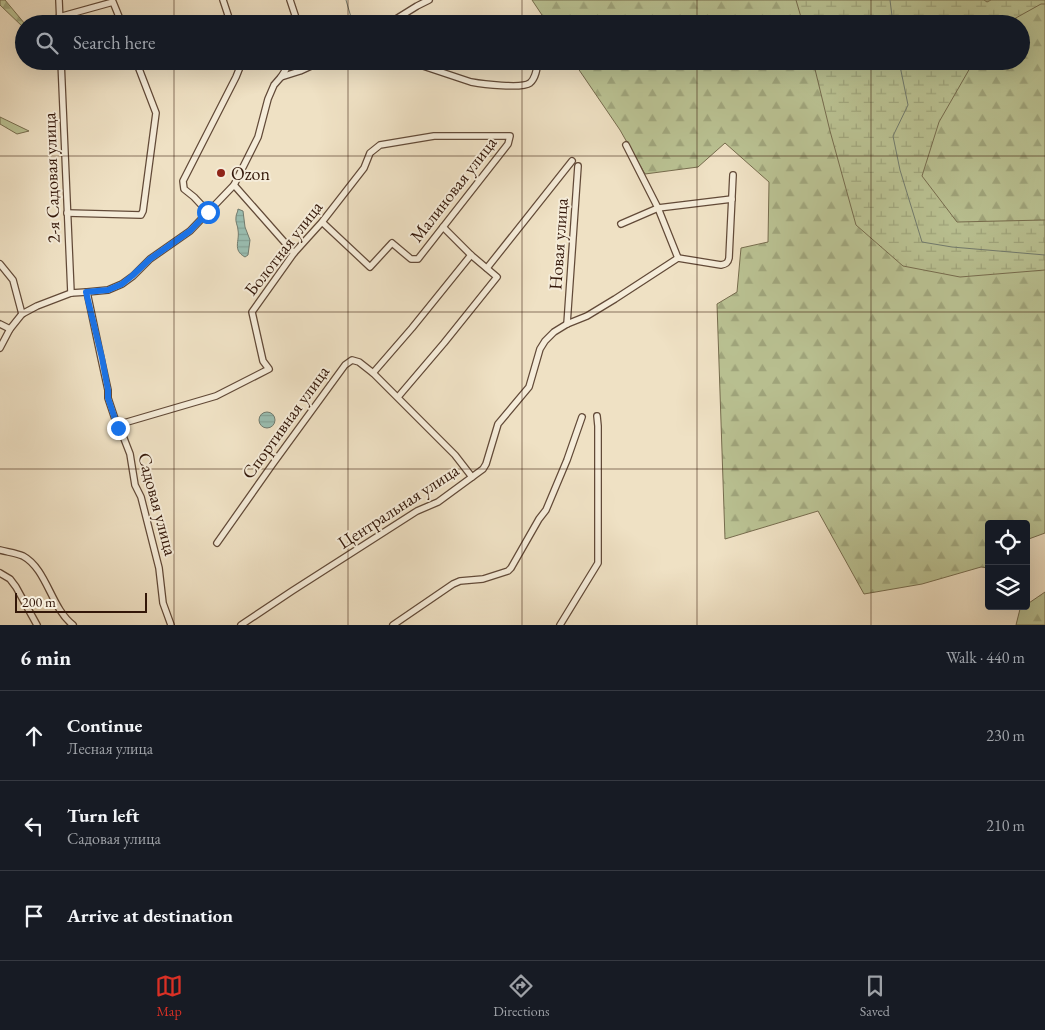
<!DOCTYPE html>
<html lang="en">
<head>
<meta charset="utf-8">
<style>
  :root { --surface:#171b24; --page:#242831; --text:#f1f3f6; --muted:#9ea1a6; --line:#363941; --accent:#d93025 }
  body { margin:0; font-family:"EB Garamond",serif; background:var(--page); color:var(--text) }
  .controls { position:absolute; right:15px; bottom:15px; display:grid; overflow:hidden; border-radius:5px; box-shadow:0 5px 20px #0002 }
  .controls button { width:45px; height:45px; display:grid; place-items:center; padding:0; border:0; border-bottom:1px solid var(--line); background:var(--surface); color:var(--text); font:25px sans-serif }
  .scale { position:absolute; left:15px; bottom:12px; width:132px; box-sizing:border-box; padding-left:5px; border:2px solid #331709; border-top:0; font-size:14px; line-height:18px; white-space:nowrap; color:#331709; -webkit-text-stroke:4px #f5ecd9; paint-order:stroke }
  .stop { position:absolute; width:15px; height:15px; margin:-11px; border:4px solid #1a73e8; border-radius:50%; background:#fff }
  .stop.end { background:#1a73e8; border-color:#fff; box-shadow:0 1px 5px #0008 }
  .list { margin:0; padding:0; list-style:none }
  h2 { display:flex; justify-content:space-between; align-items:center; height:65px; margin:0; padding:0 20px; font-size:21px }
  h2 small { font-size:16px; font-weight:400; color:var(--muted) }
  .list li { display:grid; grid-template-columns:32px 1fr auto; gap:15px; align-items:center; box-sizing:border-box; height:90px; padding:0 20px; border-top:1px solid var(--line) }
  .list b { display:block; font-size:19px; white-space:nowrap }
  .list p { margin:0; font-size:16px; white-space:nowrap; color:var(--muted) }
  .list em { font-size:16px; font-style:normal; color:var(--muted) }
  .icon { flex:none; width:28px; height:28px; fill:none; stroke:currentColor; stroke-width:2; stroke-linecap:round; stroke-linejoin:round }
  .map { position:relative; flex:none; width:1045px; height:625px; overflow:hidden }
  .search { position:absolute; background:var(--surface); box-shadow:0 5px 20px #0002; left:15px; right:15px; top:15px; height:55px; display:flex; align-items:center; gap:12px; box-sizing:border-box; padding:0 18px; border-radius:28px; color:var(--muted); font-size:19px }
  .sheet { height:335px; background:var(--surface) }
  nav { display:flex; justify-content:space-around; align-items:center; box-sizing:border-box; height:70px; border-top:1px solid var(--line); background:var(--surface); font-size:14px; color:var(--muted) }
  nav a { display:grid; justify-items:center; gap:2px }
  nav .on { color:var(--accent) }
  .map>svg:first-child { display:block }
  .forest { fill:url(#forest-firs); stroke:#766c4e }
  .wetland { fill:url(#wetland-marsh); stroke:#766c4e }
  .water { fill:url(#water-rules); stroke:#717b6e }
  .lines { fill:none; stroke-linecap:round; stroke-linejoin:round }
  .stream { stroke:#717b6e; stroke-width:1 }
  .street-casing { stroke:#624a38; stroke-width:8 }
  .street { stroke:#f5ecd9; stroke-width:5.5 }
  .route { stroke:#1a73e8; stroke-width:6 }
  .grid { fill:none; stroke:#331709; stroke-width:1; stroke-opacity:0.55 }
  .poi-dot { fill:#8f2418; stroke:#f5ecd9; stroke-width:2 }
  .labels { text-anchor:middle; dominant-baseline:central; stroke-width:4; stroke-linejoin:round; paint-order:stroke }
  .poi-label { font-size:18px; fill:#331709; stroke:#f5ecd9; text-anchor:start }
  .street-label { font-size:18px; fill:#331709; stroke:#f5ecd9 }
</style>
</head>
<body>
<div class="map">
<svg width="1045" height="625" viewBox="0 0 1045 625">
  <defs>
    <pattern id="forest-firs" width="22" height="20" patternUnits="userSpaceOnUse" patternTransform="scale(1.25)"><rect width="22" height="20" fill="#bac293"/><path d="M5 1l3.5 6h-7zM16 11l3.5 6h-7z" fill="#a0a67d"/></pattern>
    <pattern id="wetland-marsh" width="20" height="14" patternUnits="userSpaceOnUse" patternTransform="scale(1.25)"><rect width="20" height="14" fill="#bac293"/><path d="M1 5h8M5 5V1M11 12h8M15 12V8" fill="none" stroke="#a0a67d"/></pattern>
    <pattern id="water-rules" width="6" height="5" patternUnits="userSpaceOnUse" patternTransform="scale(1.25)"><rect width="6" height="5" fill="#9abeb1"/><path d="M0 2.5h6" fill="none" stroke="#85a397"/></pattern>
  </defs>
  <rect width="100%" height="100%" fill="#efe1c4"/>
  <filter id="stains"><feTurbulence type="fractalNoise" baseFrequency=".004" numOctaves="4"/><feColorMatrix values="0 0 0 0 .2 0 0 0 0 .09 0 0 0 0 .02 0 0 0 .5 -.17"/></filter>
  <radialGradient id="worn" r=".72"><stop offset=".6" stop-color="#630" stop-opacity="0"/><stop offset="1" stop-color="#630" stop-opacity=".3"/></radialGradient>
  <g class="forest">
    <path d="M0,0H5L25,24H24V28L0,5Z"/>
    <path d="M532,0H1045V533L1026,540V524H989V568L981,567L922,584L864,594L818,511L725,539L717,304L737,292L741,248L768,242L769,182L725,143L698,167L645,174L620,130L573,61H1021V24H548Z"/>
    <path d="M0,117L29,131L17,134L0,124Z"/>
    <path d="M1045,592V625H1016L1020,609L1026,606V605Z"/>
  </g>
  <g class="wetland">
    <path d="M796,0H984L987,2L991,0H1045V4H1041L1005,24H803Z"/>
    <path d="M813,61H974L939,122L922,176L957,222L1045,220V270L960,277L903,266L856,225L830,131Z"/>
  </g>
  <g class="water">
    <path d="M238,209L243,211L245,227L250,240L248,255L245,257C232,250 240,241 238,230C238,226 235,222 236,217C236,214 238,212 238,209Z"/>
    <circle cx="267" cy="420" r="8"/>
  </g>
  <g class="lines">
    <g class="stream">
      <path d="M346,0L353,24"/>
      <path d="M890,0L893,24"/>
      <path d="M899,61L908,105L893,136L900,170L922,242L952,247L1045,255"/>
    </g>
    <g class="street-casing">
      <g id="street">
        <path d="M59,0L60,24"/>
        <path d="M223,0L231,24"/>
        <path d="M290,0L298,24"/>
        <path d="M59,17L113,2L122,24"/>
        <path d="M388,24L417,6L429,0"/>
        <path d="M485,24L495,21L518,24"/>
        <path d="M61,61L71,293"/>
        <path d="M408,61L471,82C482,84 522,89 530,83C536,78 537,68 538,61"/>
        <path d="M281,77L291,61"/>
        <path d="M626,145L658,208L678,258"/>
        <path d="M234,185L294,253"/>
        <path d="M208,212L194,197L184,189L183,181L236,77L240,67V61"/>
        <path d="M67,213L141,215L143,211L156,113L136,61"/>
        <path d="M621,224L658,208L732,199"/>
        <path d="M0,264L13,280L22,314"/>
        <path d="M487,268L572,161"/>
        <path d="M87,292L108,290L122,284L133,276L150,259L190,231L234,185L258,137L268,99L274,85L281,77L300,71L322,61"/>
        <path d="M0,324L10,329"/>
        <path d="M567,324L578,166"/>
        <path d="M0,348L10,329L22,314L37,306L71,293L87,292L101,358L108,390V398L117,425L123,436L130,454L135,485L141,497L159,568L163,603L171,625"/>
        <path d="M373,373L412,328L471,255"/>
        <path d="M398,397L444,343L497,277L471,255L443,227"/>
        <path d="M117,425L216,396L269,369L263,361L252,312L294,253L322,222L364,168L370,153L380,145L434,136H510L508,144L418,259H411L392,243L370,267L322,222"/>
        <path d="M217,543L272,465L345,365L352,360L359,362L373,373L455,455L472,477"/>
        <path d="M0,550C7,552 16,553 23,556C47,569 51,608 73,625"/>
        <path d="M0,573L10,579L16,587L37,625"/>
        <path d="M241,625L292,591L417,511L438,502L483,469L486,464L498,424L529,387L540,349L545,341L554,332L567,324L587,316L615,299L678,258L721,265C726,264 728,263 729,258L733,175"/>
        <path d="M393,625L453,584L460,581L483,579L508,571L511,568L539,519L546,510L567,460L582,417"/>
        <path d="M560,625L598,563V426L597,416"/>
      </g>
    </g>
    <use href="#street" class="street"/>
  </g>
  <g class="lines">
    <path class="route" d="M118,428L108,398V390L102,358L86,292L108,290L122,284L132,276L150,259L190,231L208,212"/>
  </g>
  <path class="grid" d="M174,0V24M348,0V24M522,0V24M697,0V24M871,0V24M174,61V625M348,61V625M522,61V625M697,61V625M871,61V625M0,156H1045M0,312H1045M0,469H1045"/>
  <circle class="poi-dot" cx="221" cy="173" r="5"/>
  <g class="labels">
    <g class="poi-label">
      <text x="231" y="173">Ozon</text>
    </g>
    <g class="street-label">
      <text transform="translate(51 178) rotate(-92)">2-я Садовая улица</text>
      <text transform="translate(453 189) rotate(-52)">Малиновая улица</text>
      <text transform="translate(558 244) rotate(-86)">Новая улица</text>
      <text transform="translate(283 248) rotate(-52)">Болотная улица</text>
      <text transform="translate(285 422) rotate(-54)">Спортивная улица</text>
      <text transform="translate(158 504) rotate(75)">Садовая улица</text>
      <text transform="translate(398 506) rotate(-33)">Центральная улица</text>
    </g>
  </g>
  <rect width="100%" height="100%" filter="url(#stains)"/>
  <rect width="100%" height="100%" fill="url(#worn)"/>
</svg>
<div class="controls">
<button><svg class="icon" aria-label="locate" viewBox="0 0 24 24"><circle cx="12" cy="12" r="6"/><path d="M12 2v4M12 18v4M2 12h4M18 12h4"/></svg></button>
<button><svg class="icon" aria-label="layers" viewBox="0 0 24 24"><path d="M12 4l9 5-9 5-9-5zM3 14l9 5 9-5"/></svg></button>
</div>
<div class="scale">200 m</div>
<div class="stop" style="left:208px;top:212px"></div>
<div class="stop end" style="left:118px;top:428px"></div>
<div class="search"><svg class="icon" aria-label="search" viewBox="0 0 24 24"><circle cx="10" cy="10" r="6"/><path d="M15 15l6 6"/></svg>Search here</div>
</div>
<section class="sheet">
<h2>6 min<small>Walk · 440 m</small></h2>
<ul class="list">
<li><svg class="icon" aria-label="ahead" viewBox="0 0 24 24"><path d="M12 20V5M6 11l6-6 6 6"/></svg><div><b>Continue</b><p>Лесная улица</p></div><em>230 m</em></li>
<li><svg class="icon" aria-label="left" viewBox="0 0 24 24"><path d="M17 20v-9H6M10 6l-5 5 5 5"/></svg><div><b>Turn left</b><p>Садовая улица</p></div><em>210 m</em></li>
<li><svg class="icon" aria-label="arrive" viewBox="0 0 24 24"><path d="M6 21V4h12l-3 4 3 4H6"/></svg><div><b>Arrive at destination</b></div></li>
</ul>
</section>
<nav>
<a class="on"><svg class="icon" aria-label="map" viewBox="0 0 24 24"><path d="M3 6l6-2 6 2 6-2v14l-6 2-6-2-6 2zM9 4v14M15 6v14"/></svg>Map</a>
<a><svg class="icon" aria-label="directions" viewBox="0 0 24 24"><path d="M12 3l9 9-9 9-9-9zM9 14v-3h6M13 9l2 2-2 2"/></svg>Directions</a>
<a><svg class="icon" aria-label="saved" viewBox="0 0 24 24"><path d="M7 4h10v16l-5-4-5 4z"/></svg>Saved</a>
</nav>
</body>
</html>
